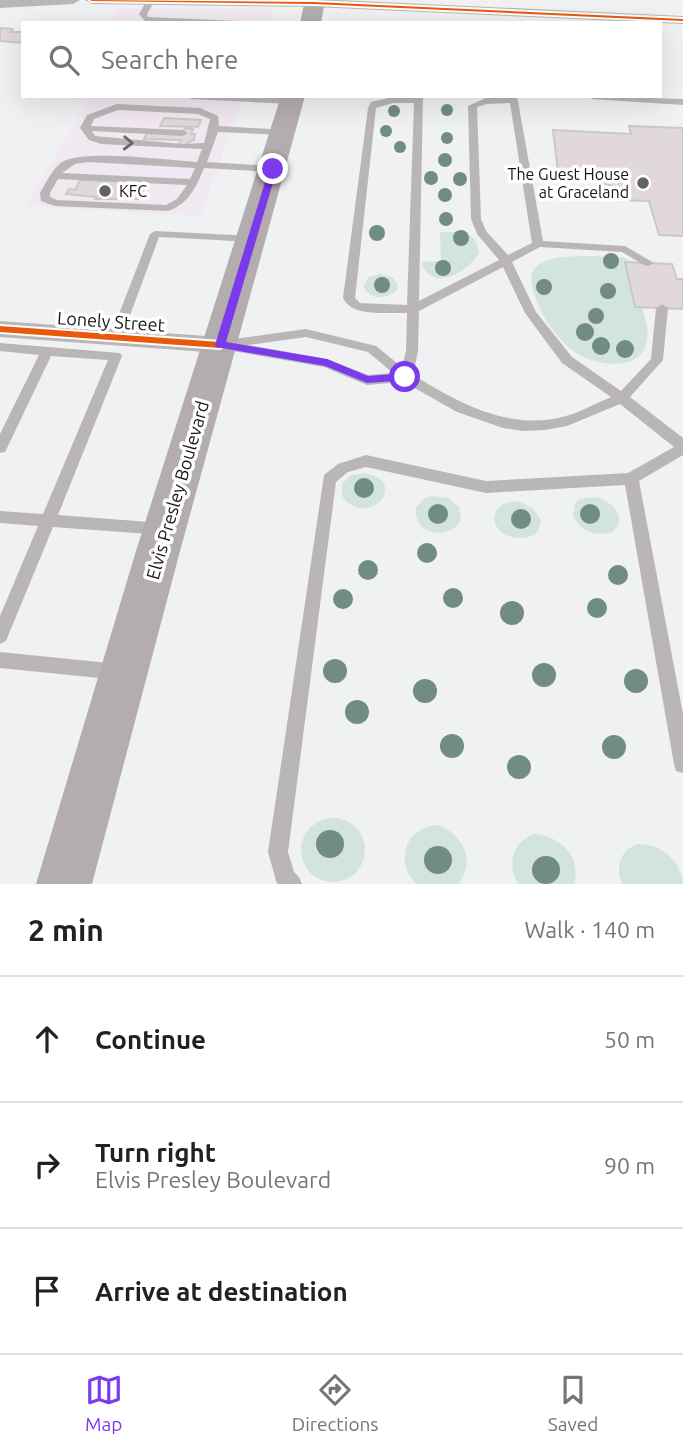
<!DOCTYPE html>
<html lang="en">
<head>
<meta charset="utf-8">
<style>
  :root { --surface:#fff; --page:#f2f2f2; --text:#202124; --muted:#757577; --line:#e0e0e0; --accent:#7c3aed }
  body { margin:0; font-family:Ubuntu,sans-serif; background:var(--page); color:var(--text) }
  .stop { position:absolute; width:21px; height:21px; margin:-16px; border:5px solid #7c3aed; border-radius:50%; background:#fff }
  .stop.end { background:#7c3aed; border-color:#fff; box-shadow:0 2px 7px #0008 }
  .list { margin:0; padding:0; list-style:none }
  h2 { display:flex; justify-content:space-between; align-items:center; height:91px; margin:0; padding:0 28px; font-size:30px }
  h2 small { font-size:23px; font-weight:400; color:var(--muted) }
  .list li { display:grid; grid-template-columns:46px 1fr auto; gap:21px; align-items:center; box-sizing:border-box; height:126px; padding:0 28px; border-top:2px solid var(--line) }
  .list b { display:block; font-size:26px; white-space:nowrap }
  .list p { margin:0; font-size:23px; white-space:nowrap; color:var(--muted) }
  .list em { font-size:23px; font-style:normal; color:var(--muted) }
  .icon { flex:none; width:38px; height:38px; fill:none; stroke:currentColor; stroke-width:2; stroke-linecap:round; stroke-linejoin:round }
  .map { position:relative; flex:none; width:683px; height:884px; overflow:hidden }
  .search { position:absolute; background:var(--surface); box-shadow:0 7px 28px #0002; left:21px; right:21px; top:21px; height:77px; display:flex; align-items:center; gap:18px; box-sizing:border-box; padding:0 24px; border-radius:0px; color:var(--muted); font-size:26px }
  .sheet { height:469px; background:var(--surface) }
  nav { display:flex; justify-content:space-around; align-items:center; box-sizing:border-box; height:98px; border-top:2px solid var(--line); background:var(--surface); font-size:19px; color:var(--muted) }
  nav a { display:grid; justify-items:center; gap:4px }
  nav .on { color:var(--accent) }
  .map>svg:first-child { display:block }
  .commercial { fill:#f1e8f2 }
  .green { fill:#d2e4db }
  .building { fill:#e0d8d9; stroke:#c9c9ca; stroke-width:2 }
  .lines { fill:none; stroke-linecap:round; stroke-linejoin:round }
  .service { fill:#bbb6b6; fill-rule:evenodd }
  .minor { fill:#bbb6b6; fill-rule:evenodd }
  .primary { fill:#b4adad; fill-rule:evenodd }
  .cycleway-casing { stroke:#fefefe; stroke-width:4 }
  .cycleway { fill:#e8590c; fill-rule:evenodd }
  .tree { fill:#718d83 }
  .oneway { stroke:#696667 }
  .route { fill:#7c3aed }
  .poi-dot { fill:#636365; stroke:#fefefe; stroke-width:2.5 }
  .labels { text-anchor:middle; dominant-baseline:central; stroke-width:7; stroke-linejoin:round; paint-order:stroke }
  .far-poi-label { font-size:16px; fill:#171718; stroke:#fefefe; text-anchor:end }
  .street-label { font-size:18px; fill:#171718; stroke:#fefefe }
</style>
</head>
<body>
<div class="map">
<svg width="683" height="884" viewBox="0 0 683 884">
  <rect width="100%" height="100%" fill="#f0f1f3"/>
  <g class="commercial">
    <path d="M118,9L273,10L269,23H107Z"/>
    <path d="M54,96H244L200,216L26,206L88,101Z"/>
  </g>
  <g class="green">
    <path d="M440,232C459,232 477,230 479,253C468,272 434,292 422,265V262L441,261Z"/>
    <path d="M586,256L623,257L632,262H625L635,306L642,307C645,319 650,332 646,344C638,373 595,365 576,353C554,338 532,303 531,276C537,255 568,257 586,256Z"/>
    <path d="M380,274L392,277L398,285L397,290C386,300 370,300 363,286L369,277Z"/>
    <path d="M366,473C411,484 366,530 342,496V484L351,475Z"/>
    <path d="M432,496L448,498L459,507L461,520C449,542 412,534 416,508L425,498Z"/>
    <path d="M595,497C612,501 629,517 612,532C595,537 581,532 573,516L575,503L580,499Z"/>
    <path d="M518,501L533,508L541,520L538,532C515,550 477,524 503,504Z"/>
    <circle cx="333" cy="850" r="32"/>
    <path d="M438,825C463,834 477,862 458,884H416C394,861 405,827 438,825Z"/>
    <path d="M533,834C559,835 582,856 574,884H518C507,864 512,844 533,834Z"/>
    <path d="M637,844C660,843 681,860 683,884H622C615,867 620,851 637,844Z"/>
  </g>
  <g class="building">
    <path d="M0,28L13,29L11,32H23V43L0,41Z"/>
    <path d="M164,118L201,120L198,127L160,126Z"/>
    <path d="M629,126L683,128V236L659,235L649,201L615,200L612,186L592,179L572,177L569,173L558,172L553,130L631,134Z"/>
    <path d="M185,128L193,129L191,134H195L194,140L187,143L185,147H177L181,140L144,139L147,133L182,135Z"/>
    <path d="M80,180L135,182L147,184L139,199H95L96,197L66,194L69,189L75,190Z"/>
    <path d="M625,262L672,264L677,279H683V309L635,307Z"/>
  </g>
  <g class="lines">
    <g class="service">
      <path d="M147,0L154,2L147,14L148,17L239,21L243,23L145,21L139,14Z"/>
      <path d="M187,96L291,98L295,101L291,104L191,99Z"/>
      <path d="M415,96H423L419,301L499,260L477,234L471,219L468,106L486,98L517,96L543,241L625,246L654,263L648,266L644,265L622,252L540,247L512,262L536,312L572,357L621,391L651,359L656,308L662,304L668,308L663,360L630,397L683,438V455L639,481L683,714V773L676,771L674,764L625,485L486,493L366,467L348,472L336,482L288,852L294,872L299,877L302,884H277L268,852L324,475L338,464L366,455L486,481L628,473L674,447L620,404L567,426L545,430L524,431L503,428L457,412L404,382L367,385L324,367L216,348L214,345L216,342L220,341L306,329L376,346L402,367L406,351L407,313C387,312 353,318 343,298L368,108L371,102L393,97L415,98ZM393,103H414L407,305L360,303L355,298L376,108ZM510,103L532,243L508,255L486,231L481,219L477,107L487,104ZM503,267L525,313L562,363L611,397C596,403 581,412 566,416C511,432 459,403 413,375L418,351L419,311ZM306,337L368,352L393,373L368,375L327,359L248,345Z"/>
      <path d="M588,96L683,99V105L592,99Z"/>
      <path d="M117,104L200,108L218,116L219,126L286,130V134L283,135L218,132L207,162L273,166L278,169L273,172L204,168C196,187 189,204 168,211L55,206L41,201L40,193C46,183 52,169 62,162C83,149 169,160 197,162L202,149L101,144L89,140L80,128L87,115ZM118,110L198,114L210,119L204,143L182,144L95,136L92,131L183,136L188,133L183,130L91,126L94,119ZM88,162L195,168L190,179L62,173L75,164ZM58,179L187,185L177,199L166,205L57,200L50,197V193Z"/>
      <path d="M155,231L253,236L258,239L253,242L159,237L122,337L116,341L112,340L110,337L150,234Z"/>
      <path d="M0,343L120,353L122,356L58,515L163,523L168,525L171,529L168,533L163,535L53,527L8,636L6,641L0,644V616L38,526L0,523V511L43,514L108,360L51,356L7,448L5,452L0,453V434L39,355L0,351Z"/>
      <path d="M0,652L119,664L125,666L128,672L125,678L119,680L0,668Z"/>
    </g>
    <g class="minor">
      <path d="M0,0H80L73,4L0,8Z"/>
      <path d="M85,0H339L683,16V24L314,7L92,4Z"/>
      <path d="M0,321L220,337L228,339L232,345L228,351L220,353L0,337Z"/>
    </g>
    <g class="primary">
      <path d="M305,0H325L321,23H300Z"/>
      <path d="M281,96H305L180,551L92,884H36L136,551Z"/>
    </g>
    <g class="cycleway-casing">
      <g id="cycleway">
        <path d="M90,0L314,2L683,19V21L314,4L92,1Z"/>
        <path d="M0,326L220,342L224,345L220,348L0,332Z"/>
      </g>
    </g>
    <use href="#cycleway" class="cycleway"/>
  </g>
  <g class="tree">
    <circle cx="447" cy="110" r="6"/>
    <circle cx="394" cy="111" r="6"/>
    <circle cx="386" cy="131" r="6"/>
    <circle cx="447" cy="138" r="6"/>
    <circle cx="400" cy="147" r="6"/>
    <circle cx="445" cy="160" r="7"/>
    <circle cx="431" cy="178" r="7"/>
    <circle cx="460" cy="179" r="7"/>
    <circle cx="445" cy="195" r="7"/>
    <circle cx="446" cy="219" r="7"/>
    <circle cx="377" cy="233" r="8"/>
    <circle cx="461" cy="238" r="8"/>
    <circle cx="611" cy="261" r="8"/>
    <circle cx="443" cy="268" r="8"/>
    <circle cx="382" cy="285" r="8"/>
    <circle cx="544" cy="287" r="8"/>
    <circle cx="608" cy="291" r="8"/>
    <circle cx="596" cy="316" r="8"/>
    <circle cx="585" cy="332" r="9"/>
    <circle cx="601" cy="346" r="9"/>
    <circle cx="625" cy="349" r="9"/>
    <circle cx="364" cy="488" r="10"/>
    <circle cx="438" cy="514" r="10"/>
    <circle cx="590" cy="514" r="10"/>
    <circle cx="521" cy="519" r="10"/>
    <circle cx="427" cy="553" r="10"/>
    <circle cx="368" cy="570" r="10"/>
    <circle cx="618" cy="575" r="10"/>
    <circle cx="453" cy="598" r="10"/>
    <circle cx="343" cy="599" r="10"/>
    <circle cx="597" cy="608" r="10"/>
    <circle cx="512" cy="613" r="12"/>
    <circle cx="335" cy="671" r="12"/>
    <circle cx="544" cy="675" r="12"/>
    <circle cx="636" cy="681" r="12"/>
    <circle cx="425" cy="691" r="12"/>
    <circle cx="357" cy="712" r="12"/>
    <circle cx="452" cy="746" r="12"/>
    <circle cx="614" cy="747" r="12"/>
    <circle cx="519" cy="767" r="12"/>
    <circle cx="330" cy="844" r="14"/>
    <circle cx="438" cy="860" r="14"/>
    <circle cx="546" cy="870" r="14"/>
  </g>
  <defs><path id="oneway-chevron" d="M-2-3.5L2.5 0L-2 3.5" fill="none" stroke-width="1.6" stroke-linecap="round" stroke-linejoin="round" transform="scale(1.75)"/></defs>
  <use class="oneway" href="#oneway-chevron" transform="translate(128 143) rotate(2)"/>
  <path class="route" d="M273,166L277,169L226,342L327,359L368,376L405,373L411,377L409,380L367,383L325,366L216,347L215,345L269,169Z"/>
  <g class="poi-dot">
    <circle cx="643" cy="183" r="7"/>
    <circle cx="105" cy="191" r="7"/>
  </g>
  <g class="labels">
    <g class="far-poi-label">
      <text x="629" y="174">The Guest House<tspan x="629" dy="18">at Graceland</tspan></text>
      <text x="119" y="191" text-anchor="start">KFC</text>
    </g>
    <g class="street-label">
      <text transform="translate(111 321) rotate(4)">Lonely Street</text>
      <text transform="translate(177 490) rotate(-74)">Elvis Presley Boulevard</text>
    </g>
  </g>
</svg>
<div class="stop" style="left:405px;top:377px"></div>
<div class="stop end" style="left:273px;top:169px"></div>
<div class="search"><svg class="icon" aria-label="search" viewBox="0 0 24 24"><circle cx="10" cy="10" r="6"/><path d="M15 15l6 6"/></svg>Search here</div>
</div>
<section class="sheet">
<h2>2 min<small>Walk · 140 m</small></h2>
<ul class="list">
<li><svg class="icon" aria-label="ahead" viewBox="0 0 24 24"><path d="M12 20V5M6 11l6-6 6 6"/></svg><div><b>Continue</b></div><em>50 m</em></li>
<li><svg class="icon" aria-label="right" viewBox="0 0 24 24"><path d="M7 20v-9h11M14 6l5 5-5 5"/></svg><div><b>Turn right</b><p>Elvis Presley Boulevard</p></div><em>90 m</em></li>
<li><svg class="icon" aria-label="arrive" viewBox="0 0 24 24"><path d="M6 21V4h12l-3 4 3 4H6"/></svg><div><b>Arrive at destination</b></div></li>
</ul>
</section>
<nav>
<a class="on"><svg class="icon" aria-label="map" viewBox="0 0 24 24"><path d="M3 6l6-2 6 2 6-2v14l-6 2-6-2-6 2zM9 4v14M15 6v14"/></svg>Map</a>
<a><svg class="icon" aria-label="directions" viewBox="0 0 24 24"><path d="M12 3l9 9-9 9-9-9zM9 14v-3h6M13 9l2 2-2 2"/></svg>Directions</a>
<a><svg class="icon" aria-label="saved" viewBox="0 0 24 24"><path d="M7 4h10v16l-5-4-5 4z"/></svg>Saved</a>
</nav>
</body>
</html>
